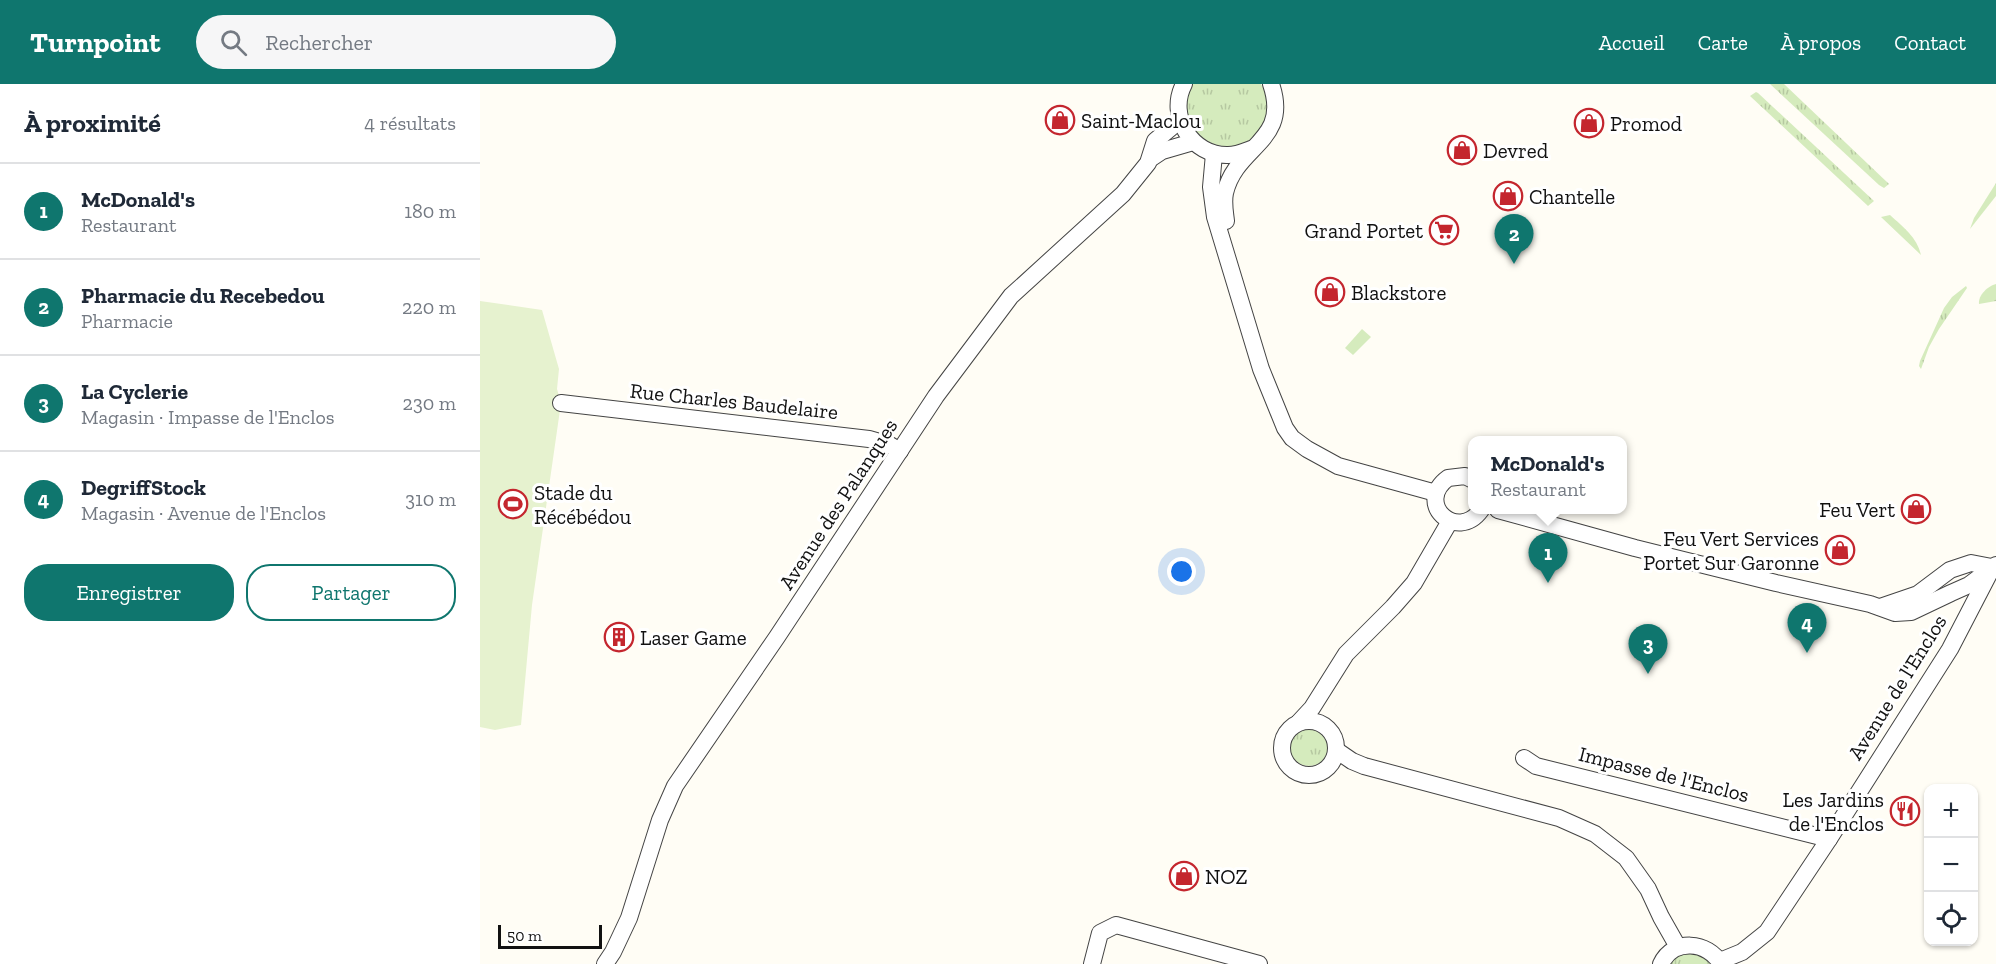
<!DOCTYPE html>
<html lang="fr">
<head>
<meta charset="utf-8">
<style>
  :root { --surface:#fff; --page:#f6f6f7; --text:#1f2937; --muted:#747a83; --line:#e0e1e3; --accent:#0f766e }
  body { margin:0; font-family:"Zilla Slab",serif; background:var(--page); color:var(--text) }
  .controls { position:absolute; right:18px; bottom:18px; display:grid; overflow:hidden; border-radius:12px; box-shadow:0 2px 4px #0004 }
  .controls button { width:54px; height:54px; display:grid; place-items:center; padding:0; border:0; border-bottom:2px solid var(--line); background:var(--surface); color:var(--text); font:30px sans-serif }
  .scale { position:absolute; left:18px; bottom:15px; width:104px; box-sizing:border-box; padding-left:6px; border:3px solid #111; border-top:0; font-size:16px; line-height:21px; white-space:nowrap; color:#111; -webkit-text-stroke:4px #fff; paint-order:stroke }
  .you { position:absolute; left:702px; top:488px; width:21px; height:21px; margin:-15px; border:4px solid #fff; border-radius:50%; background:#1a73e8; box-shadow:0 0 0 9px #1a73e833 }
  .badge { display:grid; place-items:center; width:39px; height:39px; border-radius:50%; background:var(--accent); color:#fff; font-size:20px; font-weight:700 }
  .pin { position:absolute; translate:-50% -50px; filter:drop-shadow(0 2px 3px #0008) }
  .pin::after { content:''; position:absolute; top:32px; width:21px; height:18px; background:inherit; clip-path:polygon(0 0,100% 0,50% 100%) }
  .popup { position:absolute; left:988px; top:352px; width:159px; height:78px; box-sizing:border-box; display:grid; place-content:center; border-radius:12px; background:var(--surface); filter:drop-shadow(0 2px 4px #0005); font-size:20px; white-space:nowrap; color:var(--muted) }
  .popup b { font-size:22px; color:var(--text) }
  .popup::after { content:''; position:absolute; left:50%; top:100%; margin-left:-12px; border:12px solid transparent; border-top-color:var(--surface) }
  .list { margin:0; padding:0; list-style:none }
  h2 { display:flex; justify-content:space-between; align-items:center; height:78px; margin:0; padding:0 24px; font-size:26px }
  h2 small { font-size:20px; font-weight:400; color:var(--muted) }
  .list li { display:grid; grid-template-columns:39px 1fr auto; gap:18px; align-items:center; box-sizing:border-box; height:96px; padding:0 24px; border-top:2px solid var(--line) }
  .list b { display:block; font-size:22px; white-space:nowrap }
  .list p { margin:0; font-size:20px; white-space:nowrap; color:var(--muted) }
  .list em { font-size:20px; font-style:normal; color:var(--muted) }
  .actions { display:flex; gap:12px; padding:18px 24px }
  .actions a { flex:1; padding:14px 0; border:2px solid var(--accent); border-radius:24px; text-align:center; font-size:21px; color:var(--accent) }
  .actions .main { background:var(--accent); color:#fff }
  .icon { flex:none; width:33px; height:33px; fill:none; stroke:currentColor; stroke-width:2; stroke-linecap:round; stroke-linejoin:round }
  .map { position:relative; flex:none; width:1516px; height:880px; overflow:hidden }
  header { display:flex; align-items:center; gap:36px; box-sizing:border-box; height:84px; padding:0 30px; background:var(--accent); color:#fff }
  header strong { font-size:28px }
  nav { display:flex; gap:33px; margin-inline-start:auto; font-size:21px }
  .search { width:420px; height:54px; background:var(--page); display:flex; align-items:center; gap:15px; box-sizing:border-box; padding:0 21px; border-radius:33px; color:var(--muted); font-size:22px }
  main { display:flex }
  aside { flex:1; background:var(--surface) }
  .map>svg:first-child { display:block }
  .grass { fill:url(#grass-tufts) }
  .park { fill:#d5ebbd }
  .pitch { fill:#e6f2cf }
  .lines { fill:none; stroke-linecap:round; stroke-linejoin:round }
  .minor-casing { stroke:#444; stroke-width:18 }
  .minor { stroke:#fff; stroke-width:16 }
  .labels { text-anchor:middle; dominant-baseline:central; stroke-width:6; stroke-linejoin:round; paint-order:stroke }
  .poi-label { font-size:21px; fill:#111; stroke:#fff; text-anchor:start }
  .street-label { font-size:21px; fill:#111; stroke:#fff }
</style>
</head>
<body>
<header>
<strong>Turnpoint</strong>
<div class="search"><svg class="icon" aria-label="search" viewBox="0 0 24 24"><circle cx="10" cy="10" r="6"/><path d="M15 15l6 6"/></svg>Rechercher</div>
<nav><a>Accueil</a><a>Carte</a><a>À propos</a><a>Contact</a></nav>
</header>
<main>
<aside>
<h2>À proximité<small>4 résultats</small></h2>
<ul class="list">
<li><span class="badge">1</span><div><b>McDonald's</b><p>Restaurant</p></div><em>180 m</em></li>
<li><span class="badge">2</span><div><b>Pharmacie du Recebedou</b><p>Pharmacie</p></div><em>220 m</em></li>
<li><span class="badge">3</span><div><b>La Cyclerie</b><p>Magasin · Impasse de l'Enclos</p></div><em>230 m</em></li>
<li><span class="badge">4</span><div><b>DegriffStock</b><p>Magasin · Avenue de l'Enclos</p></div><em>310 m</em></li>
</ul>
<div class="actions"><a class="main">Enregistrer</a><a>Partager</a></div>
</aside>
<div class="map">
<svg width="1516" height="880" viewBox="0 0 1516 880">
  <defs>
    <pattern id="grass-tufts" width="24" height="20" patternUnits="userSpaceOnUse" patternTransform="scale(1.5)"><rect width="24" height="20" fill="#d5ebbd"/><path d="M3 7l-1-3M5 7V3M7 7l1-3M15 17l-1-3M17 17v-4M19 17l1-3" fill="none" stroke="#b6c8a1"/></pattern>
  </defs>
  <rect width="100%" height="100%" fill="#fffdf5"/>
  <g class="grass">
    <path d="M712,0H781C789,12 790,27 783,40C758,89 684,50 712,0Z"/>
    <path d="M1290,0H1304L1409,100L1404,104L1399,101Z"/>
    <path d="M1276,8L1278,9L1394,117L1388,122L1270,12Z"/>
    <path d="M1516,99V112L1490,145L1494,134Z"/>
    <path d="M1410,131C1423,143 1437,153 1441,171L1401,133Z"/>
    <path d="M1516,200V217L1499,220C1498,211 1508,202 1516,200Z"/>
    <path d="M1486,202L1487,204L1459,245L1449,263L1441,285L1439,282L1440,277L1464,224L1472,213Z"/>
    <circle cx="829" cy="663" r="19"/>
    <path d="M1211,867L1235,880H1188L1194,873Z"/>
  </g>
  <path class="park" d="M882,245L891,253L873,271L865,264Z"/>
  <path class="pitch" d="M0,217L62,226L79,285L77,305L81,319L52,521L41,641L15,646L0,643Z"/>
  <g class="lines">
    <g class="minor-casing">
      <g id="minor">
        <path d="M704,0C687,32 712,72 748,71C756,71 763,68 771,65"/>
        <path d="M734,70L731,103L735,133L781,285L805,344L812,354L827,365L858,382L956,409"/>
        <path d="M670,75L682,67L713,58"/>
        <path d="M746,137C745,128 743,119 745,109C756,61 811,58 791,0"/>
        <path d="M81,319L389,355L410,361L420,367"/>
        <path d="M993,396L985,392L968,394C934,419 977,459 1001,426"/>
        <path d="M1018,426L1155,464L1296,499L1390,520L1415,529L1431,528L1471,509L1489,501L1516,481"/>
        <path d="M1400,523L1438,510L1470,486L1491,479L1516,484"/>
        <circle cx="829" cy="664" r="27"/>
        <path d="M819,638L832,624L866,570L913,523L934,499L970,437"/>
        <path d="M856,666L872,677L884,682L1079,734L1115,750L1146,774L1168,805L1181,833L1198,863"/>
        <path d="M1044,674L1056,682L1349,755"/>
        <path d="M1240,877L1262,868L1287,848L1349,755L1470,565L1510,488"/>
        <path d="M125,880L133,868L149,834L180,736L195,702L297,553L456,312L531,212L643,110L668,79L675,57L700,36"/>
        <path d="M612,880L620,849L636,841L779,880"/>
        <path d="M1181,880C1193,854 1228,857 1241,880"/>
      </g>
    </g>
    <use href="#minor" class="minor"/>
  </g>
  <defs>
    <g id="shop-ring" transform="scale(1.5)"><circle r="9.5" fill="#fff" stroke="#c4262e" stroke-width="1.5"/><path d="M-5-2.5h2.3a2.7 3.5 0 0 1 5.4 0H5L5.5 6h-11ZM-1.5-2.5h3a1.5 2.3 0 0 0-3 0Z" fill="#c4262e"/></g>
    <g id="supermarket-ring" transform="scale(1.5)"><circle r="9.5" fill="#fff" stroke="#c4262e" stroke-width="1.5"/><path d="M-6-5.5h2.5l.6 2H6L4.5 2H-2.5L-4.4-4H-6ZM-1.5 3.2a1.3 1.3 0 1 0 .1 0ZM3 3.2a1.3 1.3 0 1 0 .1 0Z" fill="#c4262e"/></g>
    <g id="stadium-ring" transform="scale(1.5)"><circle r="9.5" fill="#fff" stroke="#c4262e" stroke-width="1.5"/><path d="M0-5a6.5 5 0 1 0 0 10a6.5 5 0 1 0 0-10ZM-3.5-1.8h7v3.6h-7Z" fill="#c4262e"/></g>
    <g id="building-ring" transform="scale(1.5)"><circle r="9.5" fill="#fff" stroke="#c4262e" stroke-width="1.5"/><path d="M-4-6H4V6H1V3H-1V6H-4ZM-2.5-4.3h1.7v1.8h-1.7ZM.8-4.3h1.7v1.8H.8ZM-2.5-1h1.7V.8h-1.7ZM.8-1h1.7V.8H.8Z" fill="#c4262e"/></g>
    <g id="restaurant-ring" transform="scale(1.5)"><circle r="9.5" fill="#fff" stroke="#c4262e" stroke-width="1.5"/><path d="M-5-6h1v4h1v-4h1v4h1v-4h1v5L-1.5 .5V6h-2V.5L-5-1ZM5-6V6H3V1.5H1.5Q1.5-4 5-6Z" fill="#c4262e"/></g>
  </defs>
  <g fill-rule="evenodd">
    <use href="#shop-ring" x="580" y="36"/>
    <use href="#shop-ring" x="1109" y="39"/>
    <use href="#shop-ring" x="982" y="66"/>
    <use href="#shop-ring" x="1028" y="112"/>
    <use href="#supermarket-ring" x="964" y="146"/>
    <use href="#shop-ring" x="850" y="208"/>
    <use href="#stadium-ring" x="33" y="420"/>
    <use href="#shop-ring" x="1436" y="425"/>
    <use href="#shop-ring" x="1360" y="466"/>
    <use href="#building-ring" x="139" y="553"/>
    <use href="#restaurant-ring" x="1425" y="727"/>
    <use href="#shop-ring" x="704" y="792"/>
  </g>
  <g class="labels">
    <g class="poi-label">
      <text x="601" y="36">Saint-Maclou</text>
      <text x="1130" y="39">Promod</text>
      <text x="1003" y="66">Devred</text>
      <text x="1049" y="112">Chantelle</text>
      <text x="943" y="146" text-anchor="end">Grand Portet</text>
      <text x="871" y="208">Blackstore</text>
      <text x="54" y="408">Stade du<tspan x="54" dy="24">Récébédou</tspan></text>
      <text x="1415" y="425" text-anchor="end">Feu Vert</text>
      <text x="1339" y="454" text-anchor="end">Feu Vert Services<tspan x="1339" dy="24">Portet Sur Garonne</tspan></text>
      <text x="160" y="553">Laser Game</text>
      <text x="1404" y="715" text-anchor="end">Les Jardins<tspan x="1404" dy="24">de l'Enclos</tspan></text>
      <text x="725" y="792">NOZ</text>
    </g>
    <g class="street-label">
      <text transform="translate(254 317) rotate(6)">Rue Charles Baudelaire</text>
      <text transform="translate(358 420) rotate(-57)">Avenue des Palanques</text>
      <text transform="translate(1417 603) rotate(-58)">Avenue de l'Enclos</text>
      <text transform="translate(1184 690) rotate(14)">Impasse de l'Enclos</text>
    </g>
  </g>
</svg>
<div class="controls">
<button>+</button>
<button>−</button>
<button><svg class="icon" aria-label="locate" viewBox="0 0 24 24"><circle cx="12" cy="12" r="6"/><path d="M12 2v4M12 18v4M2 12h4M18 12h4"/></svg></button>
</div>
<div class="scale">50 m</div>
<div class="you"></div>
<div class="pin badge" style="left:1068px;top:499px">1</div>
<div class="popup"><b>McDonald's</b>Restaurant</div>
<div class="pin badge" style="left:1034px;top:180px">2</div>
<div class="pin badge" style="left:1168px;top:590px">3</div>
<div class="pin badge" style="left:1327px;top:569px">4</div>
</div>
</main>
</body>
</html>
